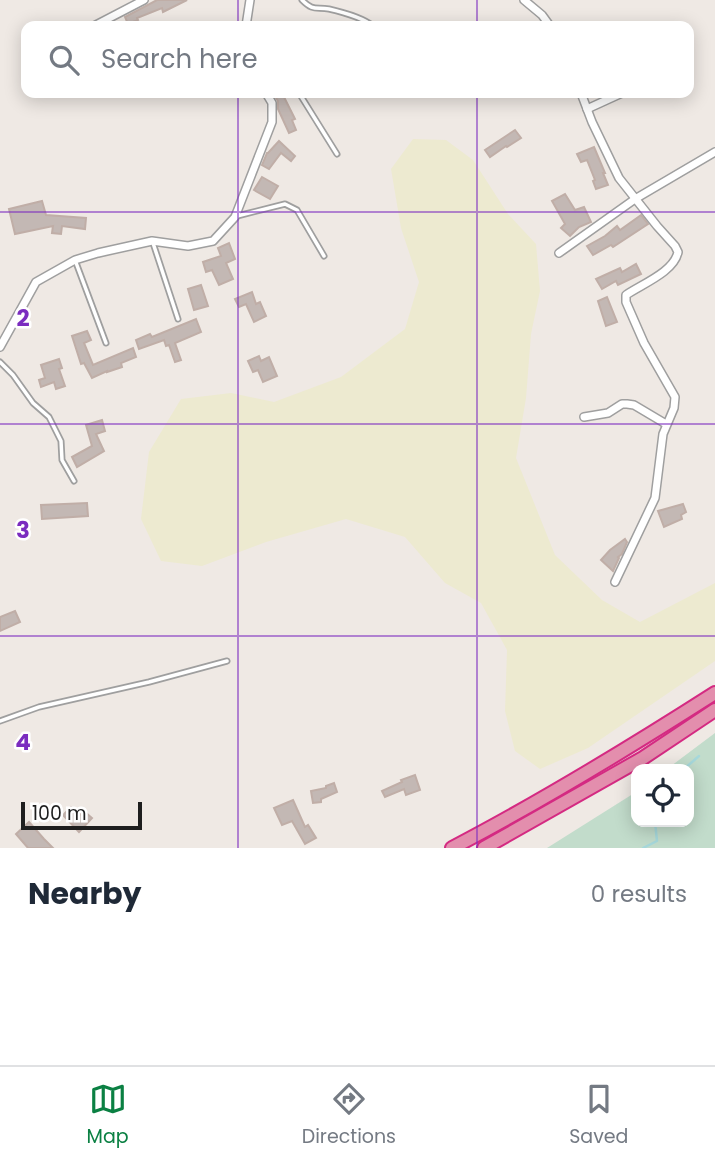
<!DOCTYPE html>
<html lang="en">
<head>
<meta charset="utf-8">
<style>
  :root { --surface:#fff; --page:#f6f6f7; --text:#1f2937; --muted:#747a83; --line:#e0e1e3; --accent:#0b8043 }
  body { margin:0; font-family:Poppins,sans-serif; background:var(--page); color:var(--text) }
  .controls { position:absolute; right:21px; bottom:21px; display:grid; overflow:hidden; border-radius:14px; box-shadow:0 4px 18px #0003 }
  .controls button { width:63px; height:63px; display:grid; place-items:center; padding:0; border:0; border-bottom:2px solid var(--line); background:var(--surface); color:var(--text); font:35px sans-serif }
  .scale { position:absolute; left:21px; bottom:18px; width:121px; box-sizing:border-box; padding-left:7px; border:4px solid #1e1e1e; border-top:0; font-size:19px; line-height:24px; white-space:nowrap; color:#1e1e1e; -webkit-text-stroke:5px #fff; paint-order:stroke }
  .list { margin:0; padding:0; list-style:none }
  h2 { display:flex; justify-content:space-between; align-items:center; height:91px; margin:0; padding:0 28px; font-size:30px }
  h2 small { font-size:23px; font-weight:400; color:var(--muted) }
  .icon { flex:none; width:38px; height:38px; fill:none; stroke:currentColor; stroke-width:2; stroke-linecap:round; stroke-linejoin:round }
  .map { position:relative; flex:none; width:715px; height:848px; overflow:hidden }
  .search { position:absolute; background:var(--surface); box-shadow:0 4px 18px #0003; left:21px; right:21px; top:21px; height:77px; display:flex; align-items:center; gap:18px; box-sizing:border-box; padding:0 24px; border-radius:14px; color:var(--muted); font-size:26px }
  .sheet { height:217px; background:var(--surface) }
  nav { display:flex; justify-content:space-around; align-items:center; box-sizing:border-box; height:98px; border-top:2px solid var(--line); background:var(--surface); font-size:19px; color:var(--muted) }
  nav a { display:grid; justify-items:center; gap:4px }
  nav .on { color:var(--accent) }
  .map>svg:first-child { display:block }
  .farmland { fill:#edead0 }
  .wetland { fill:#c2dccb }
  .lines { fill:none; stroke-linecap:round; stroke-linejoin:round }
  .stream { stroke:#a6d8db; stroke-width:2.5 }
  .building { fill:#c3b8b4; stroke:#c0aea7; stroke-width:2 }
  .service-casing { stroke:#9f9f9f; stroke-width:7 }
  .minor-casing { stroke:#9f9f9f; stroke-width:10 }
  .motorway-casing { stroke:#d42a82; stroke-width:16 }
  .service { stroke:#fff; stroke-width:3.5 }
  .minor { stroke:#fff; stroke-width:7 }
  .motorway { stroke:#e38ead; stroke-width:12 }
  .grid { fill:none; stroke:#7b2cbf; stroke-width:2; stroke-opacity:0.55 }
  .grid-label { font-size:23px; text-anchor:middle; font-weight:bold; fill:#7b2cbf; stroke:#fff; stroke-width:5; stroke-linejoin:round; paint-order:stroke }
</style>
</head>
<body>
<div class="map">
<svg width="715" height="848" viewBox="0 0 715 848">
  <rect width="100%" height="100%" fill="#efe9e4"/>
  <path class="farmland" d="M413,139L446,140L473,160L508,214L536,244L540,291L531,334L526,398L516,458L555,555L602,600L640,622L715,583V661L588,748L540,769L515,751L505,711L507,650L481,603L445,583L405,537L346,519L266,542L202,566L161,561L141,519L149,452L181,399L231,393L274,402L341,377L405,329L419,282L401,228L391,169Z"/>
  <path class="wetland" d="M715,733V848H547L636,792V822H689V769H667Z"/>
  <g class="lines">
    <g class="stream">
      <path d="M684,769L699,756"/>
      <path d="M643,848L657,841L655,822"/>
    </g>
  </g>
  <g class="building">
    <path d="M157,0H187L163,12L162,8L137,18L138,20L128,24L125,17Z"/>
    <path d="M273,93H282L295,119L292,120L296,130L289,133L278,109V101Z"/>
    <path d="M515,130L521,138L507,147L506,146L490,157L485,150Z"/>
    <path d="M279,141L295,156L291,161L281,153L269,169L262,165L267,153H268Z"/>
    <path d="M594,147L605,173H603L608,185L596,189L593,181L595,180L587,160L581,162L577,154Z"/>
    <path d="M262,177L278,186L270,199L254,190Z"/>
    <path d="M565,194L575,210L584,207L591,222L579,227L570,236L561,228L565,224L552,201Z"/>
    <path d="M42,201L46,215L86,218L85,229L62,226L61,234L52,233L53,226L15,234L9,209Z"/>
    <path d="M641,215L648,224L613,247L611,245L593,255L587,246L605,236L617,226L620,230Z"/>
    <path d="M229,243L235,259L226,263L233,279L219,285L212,270L206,272L203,262L221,256L218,248Z"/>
    <path d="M636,264L641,274L618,285L616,281L602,289L596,279L620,268L622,272Z"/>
    <path d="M201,285L208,306L194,310L188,289Z"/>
    <path d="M252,292L256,304L260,302L266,316L254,322L246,304L239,307L235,299Z"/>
    <path d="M607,297L617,322L606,326L598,301Z"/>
    <path d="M196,319L201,332L175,343L181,360L175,362L169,345L166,346L164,340L139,349L136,340L150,334L152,337Z"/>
    <path d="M87,331L91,340L84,343L93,365L133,348L136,357L121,363L122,367L107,372V371L92,378L84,363L81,364L72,336Z"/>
    <path d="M259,356L261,361L269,357L277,376L263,382L258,370L253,372L248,361Z"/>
    <path d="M59,359L62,368L59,369L65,386L56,389L54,382L41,387L39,380L45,378L41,365Z"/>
    <path d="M102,420L105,431L96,434L104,451L77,467L72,457L92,446L86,425Z"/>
    <path d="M87,503L88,516L42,519L41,505Z"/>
    <path d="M683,504L686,512L681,515L682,519L664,527L658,511Z"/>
    <path d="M625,539L627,542L622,554L618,557L619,558L613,571L601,560L610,550Z"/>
    <path d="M15,611L20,622L0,631V617Z"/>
    <path d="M415,775L420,790L406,795L404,789L385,797L382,791L402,782L401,780Z"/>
    <path d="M334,783L337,792L321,799V802L313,803L311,791L326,788V786Z"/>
    <path d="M293,800L305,827L308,825L316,838L305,844L292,821L282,825L274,808Z"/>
    <path d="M71,807L80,815L84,811L92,818L79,832L63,815Z"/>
    <path d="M29,822L44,839L53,848H28L16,834Z"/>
  </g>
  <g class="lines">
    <g class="service-casing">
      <g id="service">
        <path d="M302,0C313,11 315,7 329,9C342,12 363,18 373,26"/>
        <path d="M299,93L337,154"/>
        <path d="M237,216L285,204L297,210L324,256"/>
        <path d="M153,243L178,319"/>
        <path d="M75,260L106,343"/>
        <path d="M0,362L13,375L33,403L49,417L61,441L62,460L74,481"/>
        <path d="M0,721L39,707L149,682L227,661"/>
      </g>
    </g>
    <g class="minor-casing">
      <g id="minor">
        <path d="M524,0L542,15L550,26"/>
        <path d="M94,26L144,0"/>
        <path d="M246,26L250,0"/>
        <path d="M581,93L592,122L619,178L657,226L675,246L678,252C674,272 642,284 626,295V302L644,343L675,397L674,408L663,434L655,498L615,582"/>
        <path d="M587,109L622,93"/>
        <path d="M559,253L635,199L715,152"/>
        <path d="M0,347L36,282L75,260L98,253L152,241L188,246L213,241L235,217L272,122V103L266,93"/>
        <path d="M584,417L608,413L622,404H627L634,405L666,424"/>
      </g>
    </g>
    <g class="motorway-casing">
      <g id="motorway">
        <path d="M452,848C542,801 629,748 715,693"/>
        <path d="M484,848L643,758L715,710"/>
      </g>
    </g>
    <use href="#service" class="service"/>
    <use href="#minor" class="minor"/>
    <use href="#motorway" class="motorway"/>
  </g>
  <path class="grid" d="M238,0V26M477,0V26M238,93V848M477,93V848M0,212H715M0,424H715M0,636H715"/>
  <g class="grid-label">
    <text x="23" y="326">2</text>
    <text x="23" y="538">3</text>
    <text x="23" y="750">4</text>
  </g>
</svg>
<div class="controls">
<button><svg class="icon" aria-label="locate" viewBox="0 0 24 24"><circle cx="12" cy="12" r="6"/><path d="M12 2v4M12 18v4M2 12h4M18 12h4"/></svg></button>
</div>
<div class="scale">100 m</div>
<div class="search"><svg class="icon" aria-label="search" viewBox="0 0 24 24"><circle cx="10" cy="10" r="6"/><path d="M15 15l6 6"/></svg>Search here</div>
</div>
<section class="sheet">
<h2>Nearby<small>0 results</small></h2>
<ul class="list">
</ul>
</section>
<nav>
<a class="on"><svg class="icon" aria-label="map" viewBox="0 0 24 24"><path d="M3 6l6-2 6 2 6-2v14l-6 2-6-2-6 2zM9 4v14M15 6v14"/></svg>Map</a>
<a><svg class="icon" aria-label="directions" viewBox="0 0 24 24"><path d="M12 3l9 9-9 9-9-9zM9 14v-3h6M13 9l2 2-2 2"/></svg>Directions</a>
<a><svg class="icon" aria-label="saved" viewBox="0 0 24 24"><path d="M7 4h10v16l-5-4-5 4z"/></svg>Saved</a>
</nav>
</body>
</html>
